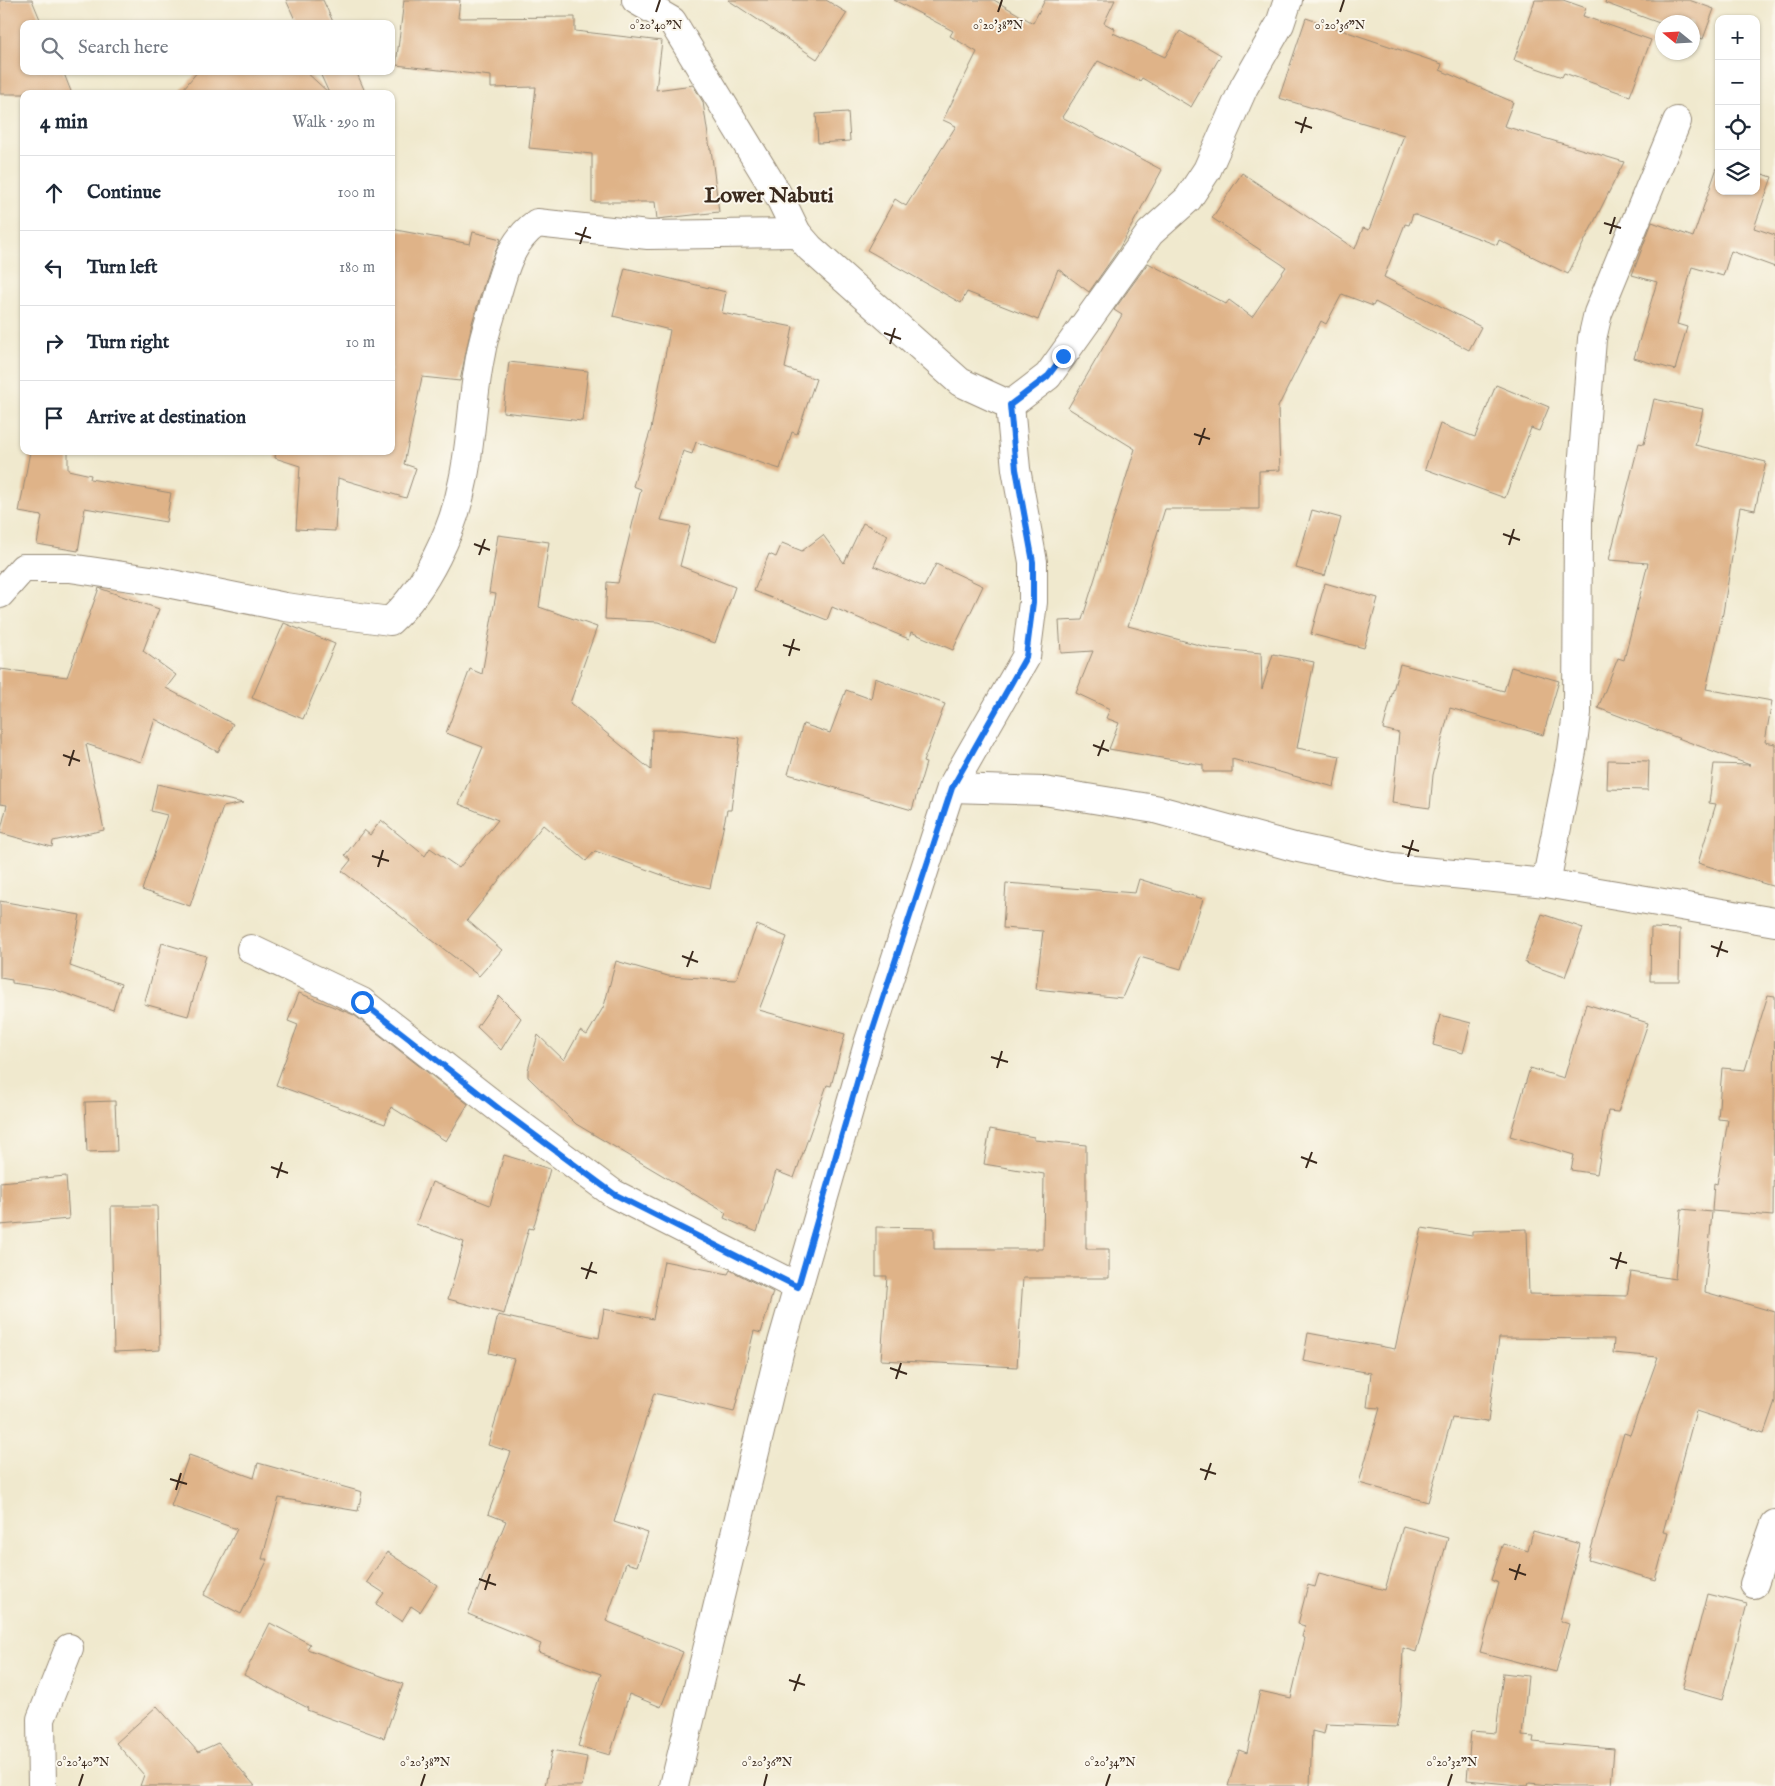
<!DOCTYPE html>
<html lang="en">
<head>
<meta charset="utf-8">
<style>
  :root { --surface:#fff; --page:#f6f6f7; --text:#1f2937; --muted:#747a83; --line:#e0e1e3 }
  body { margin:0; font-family:"IM FELL English",serif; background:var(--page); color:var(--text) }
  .controls { position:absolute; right:15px; top:15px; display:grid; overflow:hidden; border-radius:10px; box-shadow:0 1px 4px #0004 }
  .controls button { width:45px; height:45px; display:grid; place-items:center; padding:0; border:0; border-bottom:1px solid var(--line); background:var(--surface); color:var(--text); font:25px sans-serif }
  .compass { position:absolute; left:1655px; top:15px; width:45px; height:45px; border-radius:50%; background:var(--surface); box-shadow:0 1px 4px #0004; rotate:288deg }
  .stop { position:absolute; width:15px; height:15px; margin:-11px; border:4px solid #1a73e8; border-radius:50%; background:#fff }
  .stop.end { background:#1a73e8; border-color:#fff; box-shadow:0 1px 5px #0008 }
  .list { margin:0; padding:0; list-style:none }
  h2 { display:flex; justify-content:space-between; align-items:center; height:65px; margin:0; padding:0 20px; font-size:21px }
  h2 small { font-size:16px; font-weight:400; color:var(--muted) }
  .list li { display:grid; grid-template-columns:32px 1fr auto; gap:15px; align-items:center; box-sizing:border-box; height:75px; padding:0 20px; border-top:1px solid var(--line) }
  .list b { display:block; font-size:19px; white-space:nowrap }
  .list em { font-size:16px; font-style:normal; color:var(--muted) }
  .icon { flex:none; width:28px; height:28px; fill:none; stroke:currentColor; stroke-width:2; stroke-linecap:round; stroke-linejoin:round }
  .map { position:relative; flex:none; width:1775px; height:1786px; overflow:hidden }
  .search { position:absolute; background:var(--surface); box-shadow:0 1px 4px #0004; left:20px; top:20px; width:375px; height:55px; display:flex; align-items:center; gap:12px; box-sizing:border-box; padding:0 18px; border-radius:10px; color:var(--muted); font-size:19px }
  .panel { position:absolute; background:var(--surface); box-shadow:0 1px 4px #0004; left:20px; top:90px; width:375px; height:365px; border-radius:10px }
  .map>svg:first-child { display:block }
  .building { fill:#dfb388 }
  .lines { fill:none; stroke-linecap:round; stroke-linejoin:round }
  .minor-casing { stroke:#968a76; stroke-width:30 }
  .minor { stroke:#fff; stroke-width:28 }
  .route { stroke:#1a73e8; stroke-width:6 }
  .ticks { fill:none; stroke:#3b2a1e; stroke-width:2 }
  .labels { text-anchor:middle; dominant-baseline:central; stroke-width:4; stroke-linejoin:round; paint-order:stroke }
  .quarter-label { font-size:22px; font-weight:bold; fill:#3b2a1e; stroke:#fbf7ec }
  .ticks-label { font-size:12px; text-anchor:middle; fill:#3b2a1e; stroke:#fbf7ec; stroke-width:4; stroke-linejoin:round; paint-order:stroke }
</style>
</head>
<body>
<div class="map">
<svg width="1775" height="1786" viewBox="0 0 1775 1786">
  <rect width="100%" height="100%" fill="#fbf7ec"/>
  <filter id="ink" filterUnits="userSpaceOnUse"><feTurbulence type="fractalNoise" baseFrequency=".02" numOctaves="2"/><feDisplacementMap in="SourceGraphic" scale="10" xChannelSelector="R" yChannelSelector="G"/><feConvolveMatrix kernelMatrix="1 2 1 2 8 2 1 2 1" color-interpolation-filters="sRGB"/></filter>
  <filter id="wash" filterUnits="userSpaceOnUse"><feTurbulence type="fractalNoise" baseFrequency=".0096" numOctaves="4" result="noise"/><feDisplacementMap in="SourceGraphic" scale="20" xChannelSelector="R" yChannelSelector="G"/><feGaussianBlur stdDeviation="1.12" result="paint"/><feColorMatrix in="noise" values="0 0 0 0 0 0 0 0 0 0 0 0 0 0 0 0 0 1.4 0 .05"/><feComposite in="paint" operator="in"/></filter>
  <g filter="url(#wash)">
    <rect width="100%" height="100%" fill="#f0e9ce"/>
    <g id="blocks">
      <g class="building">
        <path d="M0,0H32L42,24H24V71H63L72,94H0Z"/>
        <path d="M286,0H323L334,24H297Z"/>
        <path d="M404,0H460L458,18L575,17V31L662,41L656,90L693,85L703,102L710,149H711L719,212L657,219L655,202H592V154L529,148L536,87L491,88V76L396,65Z"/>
        <path d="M728,0H826L847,13L817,59Z"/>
        <path d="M894,0H994L1033,23L1045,0H1115L1104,23L1115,29L1113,33L1165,57L1180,31L1221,55L1191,107L1142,78L1140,81L1098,61L1062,117L1162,170L1119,249L1089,292L1058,269L1038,320L967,292L961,303L867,250L895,199L906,206L956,126L943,120L977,52L950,36L953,31Z"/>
        <path d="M1535,0H1563L1586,8L1583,16L1651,40L1630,96L1564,73L1562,77L1514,60Z"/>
        <path d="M1606,0H1689L1714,9L1703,39L1692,35V22H1662V24L1605,3Z"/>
        <path d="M1306,18L1442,64L1440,70L1513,102L1504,126L1624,162L1568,274L1499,240L1497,245L1413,214L1409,225L1405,224L1384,277L1481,327L1469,350L1375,302L1373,306L1342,294L1326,324L1321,321L1278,407L1280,470L1259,471V509H1165L1128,626L1210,648L1261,653L1262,689L1273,654L1314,662L1297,748L1340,756L1334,787L1232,759V772H1203V765L1109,749L1119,723L1106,718L1110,709L1076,693L1093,651L1061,653L1059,621L1082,620L1135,449L1068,408L1122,315L1114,310L1148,263L1226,304L1229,300L1252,317L1286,267L1212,218L1242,173L1355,249L1363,228L1369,230L1404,135L1279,98Z"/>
        <path d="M198,71H305L329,93L319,71H356L366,94H179Z"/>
        <path d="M848,112L850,141L818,143L816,114Z"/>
        <path d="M1719,162V191H1756V172L1772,177L1754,228L1775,235V267L1731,251L1723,276L1692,267L1677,324L1687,327L1675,370L1634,358L1657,282L1632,275L1652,222L1693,237Z"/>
        <path d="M391,229L470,244L473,232L501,239L490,264L472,323L460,381L422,377L404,464L416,468L406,498L338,478L335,531L296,529L300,466L275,458L276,451H391Z"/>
        <path d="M625,268L726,292L722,313L793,327L785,368L816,379L797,434L792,432L780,469L696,442L692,454L683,451L661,520L690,526L680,566L735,587L715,643L658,622L605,619L607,582L618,583L641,489L633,486L651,429L670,330L613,316Z"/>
        <path d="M509,362L588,371L582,421L503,412Z"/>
        <path d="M1496,385L1549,407L1539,431L1531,428L1505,498L1425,469L1440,424L1475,437Z"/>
        <path d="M1654,399L1703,409L1695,445L1766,462L1755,510L1740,507L1723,613L1706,689L1772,701L1765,742L1775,744V887L1698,863L1716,804L1709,803L1714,764L1750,765L1598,708L1618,658L1624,660L1648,563L1609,560L1639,443L1644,444Z"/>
        <path d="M30,451H68V470L91,475L90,479L171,493L166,522L85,508L78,551L37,544L42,516L19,512Z"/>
        <path d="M1312,510L1341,518L1325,576L1296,568Z"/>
        <path d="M863,523L888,535L874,566L924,587L936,564L983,586L953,650L911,632L909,639L832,607L827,620L754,591L769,554L776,557L782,543L802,551L823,535L844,563Z"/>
        <path d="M498,535L549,542L539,607L597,627L570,703L651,770L652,730H682L740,738L731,810H727L710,888L676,880L595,851L586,861L543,825L467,920L502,950L479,976L342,871L351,860L345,855L364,830L370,835L381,820L425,856L430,848L459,868L498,820L459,804L483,747L446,733L470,669L482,674L496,594L489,593Z"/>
        <path d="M1325,583L1378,598L1364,648L1311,634Z"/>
        <path d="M99,588L159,609L143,651L176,675L166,688L233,724L218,752L155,719L141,762L86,744L104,830L53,841L52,847L0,833L7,805L0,804V669L67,677Z"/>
        <path d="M284,623L335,644L303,719L252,698Z"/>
        <path d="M1400,664L1504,691L1511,667L1559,681L1543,735L1450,708L1433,775L1430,808L1392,803L1399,733L1383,729Z"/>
        <path d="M875,678L945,704L923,762L926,763L912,810L788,774L803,724L830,733L846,690L871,699Z"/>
        <path d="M1608,760L1649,761L1648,790L1607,789Z"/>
        <path d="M157,784L243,803L223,807L190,906L142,890L167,815L151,811Z"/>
        <path d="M1139,879L1203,899L1181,969L1140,957L1122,998L1036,989L1043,931L1003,928L1006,883L1135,893Z"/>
        <path d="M0,901L80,915L70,966L121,984L113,1010L53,989L12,983V980L0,978Z"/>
        <path d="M1542,914L1583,928L1565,977L1525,963Z"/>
        <path d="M757,925L787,937L759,1010L845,1034L831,1086L827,1085L794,1178L776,1171L757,1232L724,1218L726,1213L576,1124L528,1077V1070L538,1035L564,1060L580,1031L587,1035L604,1006L616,961L668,976L736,980Z"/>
        <path d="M1651,928L1680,929L1679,981H1650Z"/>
        <path d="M162,943L206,956L188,1016L144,1004Z"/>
        <path d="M299,993L354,1015L468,1104L446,1141L391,1107L385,1124L276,1085L298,1025L288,1021Z"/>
        <path d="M1768,995L1775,996L1773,1216L1712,1211L1714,1183L1717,1184L1728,1120L1718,1119L1722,1068L1745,1070Z"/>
        <path d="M499,996L521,1018L501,1050L477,1027Z"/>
        <path d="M1586,1004L1648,1023L1618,1112L1608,1111L1597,1174L1571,1170L1574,1155L1510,1136L1530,1068L1564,1078Z"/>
        <path d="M1440,1015L1471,1023L1463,1053L1433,1045Z"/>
        <path d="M115,1101L117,1151L87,1152L85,1102Z"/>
        <path d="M990,1129L1034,1137V1140L1086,1145V1249H1109V1278H1023L1017,1367L881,1360L887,1276H876V1227L934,1228V1249H1043L1044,1174L984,1164Z"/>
        <path d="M504,1155L550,1169L533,1229L529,1228L504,1314L448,1299L464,1242L416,1224L432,1182L490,1205Z"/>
        <path d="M66,1176L69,1219L0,1225V1182Z"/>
        <path d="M111,1206H157L160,1350L114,1352Z"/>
        <path d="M1681,1209L1712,1212L1705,1292L1775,1312V1401L1764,1433L1696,1411L1663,1532L1668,1533L1655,1580L1588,1560L1624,1433L1630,1435L1658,1357L1613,1353L1614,1339L1499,1338L1488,1422L1452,1418L1428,1502L1359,1483L1380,1408L1367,1407L1371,1373L1303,1361L1308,1333L1395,1349L1422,1228L1472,1236V1231L1527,1229L1529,1294L1627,1296L1631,1272L1675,1279Z"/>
        <path d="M664,1261L728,1274L730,1270L773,1292L761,1333L754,1331L734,1412L654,1393L614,1522L648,1533L637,1566L626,1563L606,1621L683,1652L661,1707L629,1694L610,1755L578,1746L601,1674L538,1652L541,1644L468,1614L506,1521L488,1514L511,1452L488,1445L514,1359L489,1353L498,1315L599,1338L604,1309L653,1319Z"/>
        <path d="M189,1455L254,1478L258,1463L362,1492L358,1511L279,1498L262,1559H268L241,1614L204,1595L237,1529L171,1506Z"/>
        <path d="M1403,1526L1448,1538L1416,1652L1403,1648L1401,1707L1396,1727L1326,1724L1324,1734L1312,1731L1310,1786H1228L1239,1750L1247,1753L1260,1691L1291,1698L1305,1638L1302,1637L1305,1626L1298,1624L1308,1585L1315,1587L1319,1573L1385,1590Z"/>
        <path d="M1533,1531L1580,1544L1560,1621L1569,1624L1556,1672L1480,1652L1499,1583L1491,1580L1503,1543L1528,1551Z"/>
        <path d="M387,1552L437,1585L420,1612L411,1606L402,1621L376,1604L384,1593L367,1582Z"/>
        <path d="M1707,1594L1747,1604L1722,1700L1683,1689Z"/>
        <path d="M270,1623L310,1644L307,1649L403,1684L384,1738L307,1710L308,1708L244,1675Z"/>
        <path d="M1503,1673L1528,1676L1522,1736L1534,1737L1533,1742L1614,1749L1611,1786H1560L1529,1783L1528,1786L1467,1780L1471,1731L1496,1733Z"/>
        <path d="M157,1706L198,1752L218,1743L255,1786H140L144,1775L116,1743Z"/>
        <path d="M552,1750L587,1757L582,1786H545Z"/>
      </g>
    </g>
  </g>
  <g filter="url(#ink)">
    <use href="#blocks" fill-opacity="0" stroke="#968a76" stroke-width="1"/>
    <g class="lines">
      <g class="minor-casing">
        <g id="minor">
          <path d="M636,0L672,21L781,200L797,233L810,248L960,382L1010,405L1016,469L1033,562V602L1026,657L951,788L868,1044L779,1353L674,1786"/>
          <path d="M1010,405L1048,376L1150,233L1188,199L1207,170L1244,87L1280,24L1288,0"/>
          <path d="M0,594L23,568H70L157,581L285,607L390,621C426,589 454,529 463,481C472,439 472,395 481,353C484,335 490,319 495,301C503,273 510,241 537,223L648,235L797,233"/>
          <path d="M951,788L1044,791L1155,809L1294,847L1392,868L1546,883L1775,922"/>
          <path d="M1546,883L1572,751L1577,713L1578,521L1592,339L1598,313L1677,121"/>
          <path d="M251,949L362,1002L502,1111L614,1194L798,1287"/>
          <path d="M1754,1584L1775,1524"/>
          <path d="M42,1786L41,1719L69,1648"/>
        </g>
      </g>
      <use href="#minor" class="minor"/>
    </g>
  </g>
  <g class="lines" filter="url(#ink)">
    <path class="route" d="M362,1002L502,1111L614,1194L798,1287L868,1044L952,788L1026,657L1033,602V562L1016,469L1010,405L1048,376L1063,356"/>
  </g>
  <path class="ticks" d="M656,12L660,0M998,12L1002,0M1340,12L1344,0M1295,122L1312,128M1301,133L1306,117M1604,223L1621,228M575,233L591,238M1610,234L1615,217M580,244L586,227M884,333L901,339M890,344L895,328M1194,434L1210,439M1199,445L1205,428M1503,534L1520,540M474,544L490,550M1509,545L1514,529M479,555L485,539M783,645L800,650M789,656L794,639M1093,745L1109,751M63,755L80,761M1098,756L1104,740M69,766L74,750M1402,846L1419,851M372,856L389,861M1408,857L1413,840M378,867L383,850M1711,946L1728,952M682,956L698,962M1717,957L1722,941M687,967L693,951M991,1057L1008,1062M997,1068L1002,1051M1301,1157L1317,1163M271,1167L288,1173M1306,1168L1312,1152M277,1178L282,1162M1610,1258L1627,1263M581,1268L597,1273M1616,1269L1621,1252M586,1279L592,1262M890,1368L907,1374M896,1379L901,1363M1200,1469L1216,1474M170,1479L187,1484M1205,1480L1211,1463M176,1490L181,1473M1509,1569L1526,1575M479,1579L496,1585M1515,1580L1520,1564M485,1590L490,1574M789,1680L805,1685M794,1691L800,1674M79,1786L83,1774M421,1786L425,1774M764,1786L767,1774M1106,1786L1110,1774M1448,1786L1452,1774"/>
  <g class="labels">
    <g class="quarter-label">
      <text x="769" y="196">Lower Nabuti</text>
    </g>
  </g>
  <g class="ticks-label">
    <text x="656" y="29">0°20'40"N</text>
    <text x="998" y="29">0°20'38"N</text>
    <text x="1340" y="29">0°20'36"N</text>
    <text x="83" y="1766">0°20'40"N</text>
    <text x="425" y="1766">0°20'38"N</text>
    <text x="767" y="1766">0°20'36"N</text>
    <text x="1110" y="1766">0°20'34"N</text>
    <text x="1452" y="1766">0°20'32"N</text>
  </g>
</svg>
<div class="controls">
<button>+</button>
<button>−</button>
<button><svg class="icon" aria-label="locate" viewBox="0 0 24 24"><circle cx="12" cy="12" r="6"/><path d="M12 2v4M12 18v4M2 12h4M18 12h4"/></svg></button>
<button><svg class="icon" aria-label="layers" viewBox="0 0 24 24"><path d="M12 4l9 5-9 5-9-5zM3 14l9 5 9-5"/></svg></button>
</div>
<svg class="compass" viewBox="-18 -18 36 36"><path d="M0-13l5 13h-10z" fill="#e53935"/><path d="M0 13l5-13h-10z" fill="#747a83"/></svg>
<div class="stop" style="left:362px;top:1002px"></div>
<div class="stop end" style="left:1063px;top:356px"></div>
<div class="search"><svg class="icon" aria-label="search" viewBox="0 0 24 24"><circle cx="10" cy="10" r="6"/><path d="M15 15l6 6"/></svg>Search here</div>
<section class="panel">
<h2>4 min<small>Walk · 290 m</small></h2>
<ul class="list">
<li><svg class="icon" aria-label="ahead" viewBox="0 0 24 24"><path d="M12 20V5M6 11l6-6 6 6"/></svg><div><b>Continue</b></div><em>100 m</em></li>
<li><svg class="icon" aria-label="left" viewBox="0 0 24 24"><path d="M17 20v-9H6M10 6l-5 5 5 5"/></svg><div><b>Turn left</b></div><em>180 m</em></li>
<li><svg class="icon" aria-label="right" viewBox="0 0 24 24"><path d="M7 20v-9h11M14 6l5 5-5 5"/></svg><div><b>Turn right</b></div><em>10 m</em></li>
<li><svg class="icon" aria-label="arrive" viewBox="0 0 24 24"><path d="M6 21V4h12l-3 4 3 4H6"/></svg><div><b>Arrive at destination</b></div></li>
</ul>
</section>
</div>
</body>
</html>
